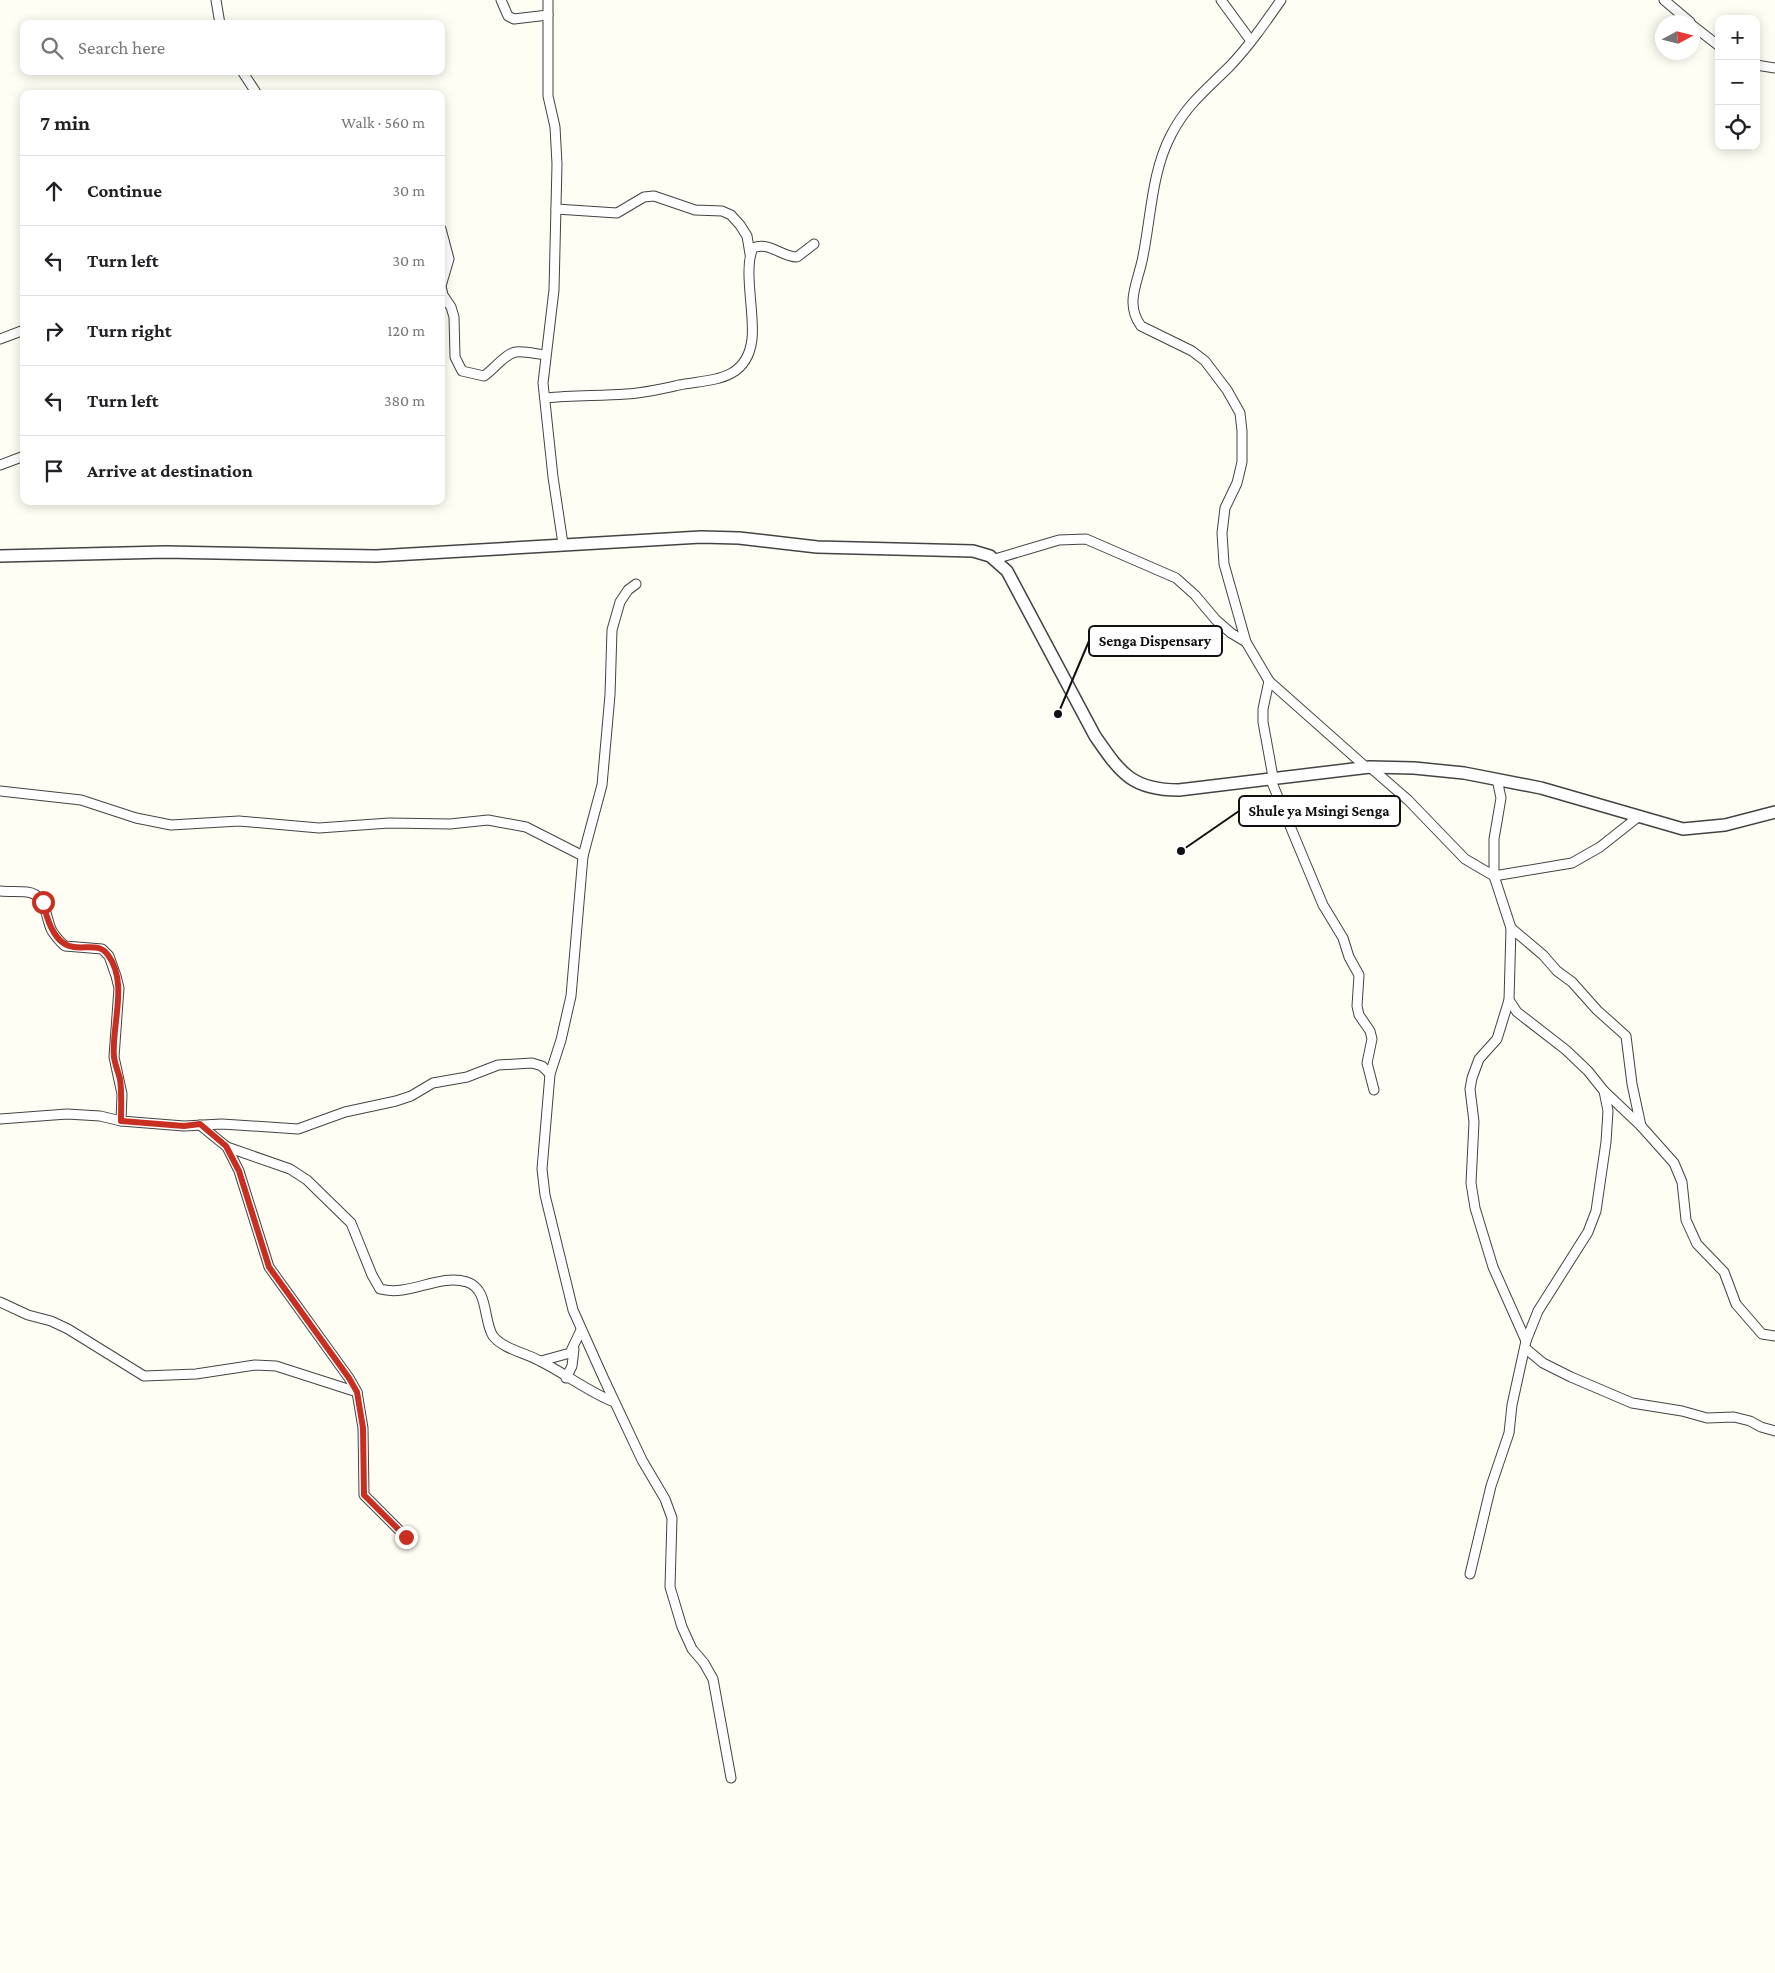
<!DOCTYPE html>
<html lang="en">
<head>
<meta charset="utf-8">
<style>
  :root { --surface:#fff; --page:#f6f6f6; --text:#202124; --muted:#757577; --line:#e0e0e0 }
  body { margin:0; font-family:"Crimson Pro",serif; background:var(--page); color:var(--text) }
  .controls { position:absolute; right:15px; top:15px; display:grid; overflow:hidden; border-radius:10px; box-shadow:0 2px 12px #0003 }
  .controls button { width:45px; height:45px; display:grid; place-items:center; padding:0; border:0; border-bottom:1px solid var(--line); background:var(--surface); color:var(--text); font:25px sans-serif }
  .compass { position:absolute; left:1655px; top:15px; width:45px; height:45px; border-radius:50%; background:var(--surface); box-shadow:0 2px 12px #0003; rotate:83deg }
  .stop { position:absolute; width:15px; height:15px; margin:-11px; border:4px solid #c92f20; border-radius:50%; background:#fff }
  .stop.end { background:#c92f20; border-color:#fff; box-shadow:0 1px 5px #0008 }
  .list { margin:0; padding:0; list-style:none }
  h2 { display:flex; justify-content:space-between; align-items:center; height:65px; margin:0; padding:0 20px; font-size:21px }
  h2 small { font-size:16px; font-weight:400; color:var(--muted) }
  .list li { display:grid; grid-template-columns:32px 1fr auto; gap:15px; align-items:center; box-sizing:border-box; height:70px; padding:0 20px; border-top:1px solid var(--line) }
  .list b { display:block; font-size:19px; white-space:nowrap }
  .list em { font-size:16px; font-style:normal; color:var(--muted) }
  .icon { flex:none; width:28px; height:28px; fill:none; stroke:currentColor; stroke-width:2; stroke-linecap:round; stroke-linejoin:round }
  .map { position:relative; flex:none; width:1775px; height:1973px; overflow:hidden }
  .search { position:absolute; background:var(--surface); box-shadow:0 2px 12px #0003; left:20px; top:20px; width:425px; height:55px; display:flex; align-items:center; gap:12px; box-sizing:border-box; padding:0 18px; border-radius:10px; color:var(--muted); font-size:19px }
  .panel { position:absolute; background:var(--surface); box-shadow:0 2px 12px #0003; left:20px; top:90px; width:425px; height:415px; border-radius:10px }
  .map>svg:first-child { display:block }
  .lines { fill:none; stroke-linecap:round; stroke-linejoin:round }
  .minor-casing { stroke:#434343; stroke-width:11 }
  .tertiary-casing { stroke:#434343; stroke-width:14 }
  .minor { stroke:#fff; stroke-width:9 }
  .tertiary { stroke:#fff; stroke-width:11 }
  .route { stroke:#c92f20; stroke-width:6 }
  .leader { fill:none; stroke:#101010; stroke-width:2 }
  .callout-dot { fill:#101010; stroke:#fff; stroke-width:2 }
  .callout { fill:#fff; stroke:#101010; stroke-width:2 }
  .callout-label { font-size:15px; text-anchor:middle; font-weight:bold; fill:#101010 }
</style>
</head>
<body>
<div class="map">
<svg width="1775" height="1973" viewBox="0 0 1775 1973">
  <rect width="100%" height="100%" fill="#fffef4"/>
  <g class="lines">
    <g class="minor-casing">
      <g id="minor">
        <path d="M216,0L220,24"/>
        <path d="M501,0L508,16L514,19L548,15"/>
        <path d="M548,0V96L555,127L557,164L554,290L543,383L553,477L563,544"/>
        <path d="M1221,0L1251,41"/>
        <path d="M1281,0C1265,23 1249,46 1230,66C1206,90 1187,104 1171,135C1151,173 1151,220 1142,261C1137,284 1125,304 1141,326L1192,351L1205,361L1227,390L1240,413L1242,431V462L1237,483L1225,508L1222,533L1224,564L1246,642L1269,681L1367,768"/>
        <path d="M1664,0L1690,22"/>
        <path d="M1692,25L1719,46"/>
        <path d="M1756,65L1775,68"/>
        <path d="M242,71L257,94"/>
        <path d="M556,209L617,213L644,197L654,196L695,210L722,211L731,215L740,225L747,236L750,254"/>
        <path d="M441,229L449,259L441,286L443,295L451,307L454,317L455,357L462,371L484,376C493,370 506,353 516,352C525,351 536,354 545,355"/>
        <path d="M0,339L24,330"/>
        <path d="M546,398C572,395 599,396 626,394C644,393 661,389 679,385C711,379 747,382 752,339C755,314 743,269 753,248C770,241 781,257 797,257L814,244"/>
        <path d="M0,465L24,456"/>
        <path d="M995,559L1059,540L1086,539L1176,578L1195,595L1216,620L1231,633L1246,642"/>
        <path d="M636,584L628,590L620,602L612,630L610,695L602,785L583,856L571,996L561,1040L550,1074L542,1169L545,1195L573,1310L603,1377L642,1460L665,1499L672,1518L670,1587L682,1627L692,1649L704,1663L713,1679L731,1778"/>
        <path d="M1269,681L1263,709V722L1273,777"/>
        <path d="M1370,767L1408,800L1465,859L1494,876L1572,863L1600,847L1638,817"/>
        <path d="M1270,778L1323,905L1343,938L1349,957L1359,975L1357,1006L1359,1015L1370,1031L1372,1039L1367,1063L1374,1090"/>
        <path d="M0,791L81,800L136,818L171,825L239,821L319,828L389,823L450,824L488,820L526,827L583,856"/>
        <path d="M0,891C9,892 18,891 27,892C47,894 45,918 52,931C56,937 60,942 65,946L102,949L109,956L116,976L119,988L114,1057L122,1094L121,1121"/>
        <path d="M1511,928L1543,955L1557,971L1572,982L1597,1010L1626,1036L1632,1084L1641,1126"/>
        <path d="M1509,1000L1497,1039L1479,1059L1472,1078L1470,1089L1474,1122L1471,1183L1475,1208L1493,1267L1526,1341"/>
        <path d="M1604,1091L1641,1126L1674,1163L1682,1182L1686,1220L1697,1244L1724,1272L1736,1304L1762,1334L1775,1336"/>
        <path d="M0,1119L67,1114L100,1116L121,1121L184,1126L222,1124L298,1129L345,1112L396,1101L411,1096L433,1083L467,1077L498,1065L532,1063L542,1066L550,1074"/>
        <path d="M200,1125L227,1147L239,1171L269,1267L349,1378L357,1392L363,1428L364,1495L406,1537"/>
        <path d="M227,1147L290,1169L307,1180L351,1223L372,1275L380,1289C410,1297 439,1273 467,1282C489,1289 483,1321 493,1336C503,1349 526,1353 540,1361C566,1374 587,1391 614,1402"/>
        <path d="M0,1302L28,1315L51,1321L68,1329L144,1376L196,1374L255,1365L276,1366L357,1392"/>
        <path d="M1525,1348L1543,1363L1571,1377L1632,1403L1682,1411L1707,1418L1734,1417L1750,1421L1761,1427L1775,1431"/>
        <path d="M541,1361L570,1353L581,1330"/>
        <path d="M566,1378L572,1366L574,1349"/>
        <path d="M1470,1574L1491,1486L1509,1433L1512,1405L1526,1341L1538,1311L1588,1232L1596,1211L1606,1142L1608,1111L1604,1091L1588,1071L1566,1050L1517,1012L1509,1000L1511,928L1494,876V839L1501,798L1497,779"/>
      </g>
    </g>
    <g class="tertiary-casing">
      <path id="tertiary" d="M0,556L165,552L376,556L701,537L739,538L817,547L973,551L990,556L1007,571L1095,736C1120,772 1131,790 1179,790L1370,767L1414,768L1464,773L1541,788L1683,829L1725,825L1775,812"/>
    </g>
    <use href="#minor" class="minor"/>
    <use href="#tertiary" class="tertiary"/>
  </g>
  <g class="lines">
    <path class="route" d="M43,902C59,975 92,932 108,955C129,983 111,1026 114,1057C115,1064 118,1072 120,1079C122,1093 121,1107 121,1121L184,1126L200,1124L226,1146L239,1171L269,1267L349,1378L357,1392L363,1428L364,1495L406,1537"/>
  </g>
  <path class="leader" d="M1058 714L1089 641M1181 851L1239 811"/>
  <g class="callout-dot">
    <circle cx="1058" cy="714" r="5"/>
    <circle cx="1181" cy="851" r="5"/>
  </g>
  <g class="callout">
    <rect x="1089" y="626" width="133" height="30" rx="5"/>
    <rect x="1239" y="796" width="161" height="30" rx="5"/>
  </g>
  <g class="callout-label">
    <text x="1155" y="646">Senga Dispensary</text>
    <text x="1319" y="816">Shule ya Msingi Senga</text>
  </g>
</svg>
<div class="controls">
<button>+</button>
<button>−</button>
<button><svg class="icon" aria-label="locate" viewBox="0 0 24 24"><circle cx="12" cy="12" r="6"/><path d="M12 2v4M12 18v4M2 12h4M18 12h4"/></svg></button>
</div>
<svg class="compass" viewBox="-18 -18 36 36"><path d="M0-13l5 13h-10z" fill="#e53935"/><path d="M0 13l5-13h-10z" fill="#757577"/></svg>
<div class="stop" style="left:43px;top:902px"></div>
<div class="stop end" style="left:406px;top:1537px"></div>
<div class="search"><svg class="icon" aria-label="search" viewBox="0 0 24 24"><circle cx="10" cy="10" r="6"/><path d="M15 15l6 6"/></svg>Search here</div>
<section class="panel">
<h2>7 min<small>Walk · 560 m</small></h2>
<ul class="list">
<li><svg class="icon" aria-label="ahead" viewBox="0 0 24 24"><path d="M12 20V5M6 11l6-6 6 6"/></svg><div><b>Continue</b></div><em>30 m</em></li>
<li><svg class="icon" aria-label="left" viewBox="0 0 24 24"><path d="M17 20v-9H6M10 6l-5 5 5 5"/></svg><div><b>Turn left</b></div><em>30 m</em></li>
<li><svg class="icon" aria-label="right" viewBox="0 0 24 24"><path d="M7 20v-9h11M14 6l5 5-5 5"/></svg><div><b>Turn right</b></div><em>120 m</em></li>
<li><svg class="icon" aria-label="left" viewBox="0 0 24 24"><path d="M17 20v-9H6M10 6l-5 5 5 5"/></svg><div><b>Turn left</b></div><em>380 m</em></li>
<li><svg class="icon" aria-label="arrive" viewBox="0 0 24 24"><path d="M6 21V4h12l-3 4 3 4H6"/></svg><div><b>Arrive at destination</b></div></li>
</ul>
</section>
</div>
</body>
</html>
